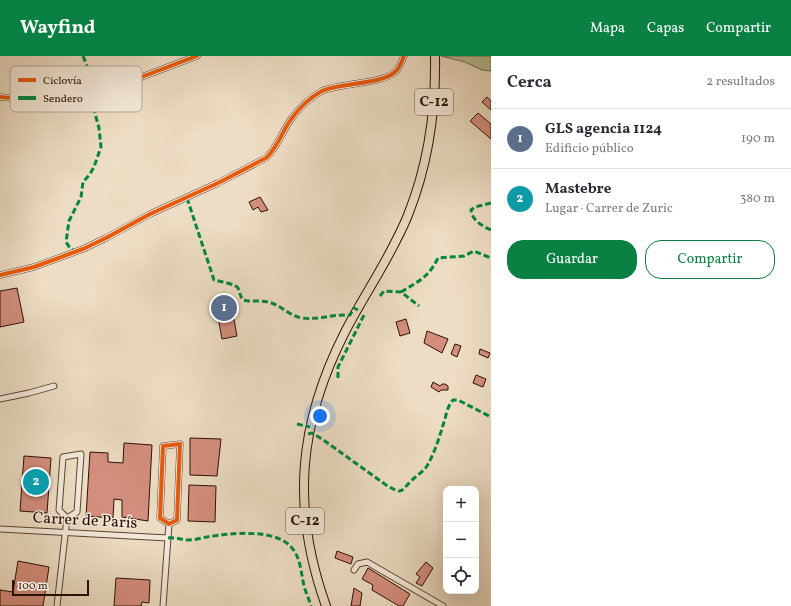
<!DOCTYPE html>
<html lang="es">
<head>
<meta charset="utf-8">
<style>
  :root { --surface:#fff; --page:#f7f7f7; --text:#2b2b33; --muted:#7c7c81; --line:#e1e1e2; --accent:#0b8043 }
  body { margin:0; font-family:Vollkorn,serif; background:var(--page); color:var(--text) }
  .controls { position:absolute; right:12px; bottom:12px; display:grid; overflow:hidden; border-radius:8px; box-shadow:0 4px 16px #0002 }
  .controls button { width:36px; height:36px; display:grid; place-items:center; padding:0; border:0; border-bottom:1px solid var(--line); background:var(--surface); color:var(--text); font:20px sans-serif }
  .scale { position:absolute; left:12px; bottom:10px; width:77px; box-sizing:border-box; padding-left:4px; border:2px solid #2b1006; border-top:0; font-size:11px; line-height:14px; white-space:nowrap; color:#2b1006; -webkit-text-stroke:3px #f3e9d9; paint-order:stroke }
  .you { position:absolute; left:320px; top:360px; width:14px; height:14px; margin:-10px; border:3px solid #fff; border-radius:50%; background:#1a73e8; box-shadow:0 0 0 6px #1a73e833 }
  .badge { display:grid; place-items:center; width:26px; height:26px; border-radius:50%; background:var(--accent); color:#fff; font-size:13px; font-weight:700 }
  .pin { position:absolute; translate:-50% -50%; border:2px solid #fff; box-shadow:0 1px 4px #0006 }
  .list { margin:0; padding:0; list-style:none }
  h2 { display:flex; justify-content:space-between; align-items:center; height:52px; margin:0; padding:0 16px; font-size:17px }
  h2 small { font-size:13px; font-weight:400; color:var(--muted) }
  .list li { display:grid; grid-template-columns:26px 1fr auto; gap:12px; align-items:center; box-sizing:border-box; height:60px; padding:0 16px; border-top:1px solid var(--line) }
  .list b { display:block; font-size:15px; white-space:nowrap }
  .list p { margin:0; font-size:13px; white-space:nowrap; color:var(--muted) }
  .list em { font-size:13px; font-style:normal; color:var(--muted) }
  .actions { display:flex; gap:8px; padding:12px 16px }
  .actions a { flex:1; padding:9px 0; border:1px solid var(--accent); border-radius:16px; text-align:center; font-size:14px; color:var(--accent) }
  .actions .main { background:var(--accent); color:#fff }
  .icon { flex:none; width:22px; height:22px; fill:none; stroke:currentColor; stroke-width:2; stroke-linecap:round; stroke-linejoin:round }
  .map { position:relative; flex:none; width:491px; height:550px; overflow:hidden }
  header { display:flex; align-items:center; gap:24px; box-sizing:border-box; height:56px; padding:0 20px; background:var(--accent); color:#fff }
  header strong { font-size:19px }
  nav { display:flex; gap:22px; margin-inline-start:auto; font-size:14px }
  main { display:flex }
  aside { flex:1; background:var(--surface) }
  .map>svg:first-child { display:block }
  .green { fill:#b7c195; stroke:#71684e }
  .building { fill:#d48e7d; stroke:#2b1006 }
  .lines { fill:none; stroke-linecap:round; stroke-linejoin:round }
  .minor-casing { stroke:#5c4336; stroke-width:7 }
  .primary-casing { stroke:#2b1006; stroke-width:10 }
  .minor { stroke:#f3e9d9; stroke-width:5 }
  .primary { stroke:#edddc4; stroke-width:8 }
  .quiet { stroke:#00873e; stroke-width:3; stroke-dasharray:6 3; stroke-linecap:butt }
  .cycleway-casing { stroke:#f3e9d9; stroke-width:6 }
  .cycleway { stroke:#e8590c; stroke-width:4 }
  .labels { text-anchor:middle; dominant-baseline:central; stroke-width:3; stroke-linejoin:round; paint-order:stroke }
  .shield { fill:#f3e9d9; stroke:#675145; stroke-width:1 }
  .shield-label { font-size:15px; font-weight:bold; fill:#2b1006 }
  .street-label { font-size:16px; fill:#2b1006; stroke:#f3e9d9 }
  .key { fill:#f3e9d9; stroke:#b7a89a; stroke-width:1 }
  .key-label { font-size:11px; fill:#2b1006 }
</style>
</head>
<body>
<header>
<strong>Wayfind</strong>
<nav><a>Mapa</a><a>Capas</a><a>Compartir</a></nav>
</header>
<main>
<div class="map">
<svg width="491" height="550" viewBox="0 0 491 550">
  <rect width="100%" height="100%" fill="#edddc4"/>
  <filter id="stains"><feTurbulence type="fractalNoise" baseFrequency=".005" numOctaves="4"/><feColorMatrix values="0 0 0 0 .2 0 0 0 0 .09 0 0 0 0 .02 0 0 0 .5 -.17"/></filter>
  <radialGradient id="worn" r=".72"><stop offset=".6" stop-color="#630" stop-opacity="0"/><stop offset="1" stop-color="#630" stop-opacity=".3"/></radialGradient>
  <path class="green" d="M441,0H490L491,1V15L482,14L465,6Z"/>
  <g class="building">
    <path d="M487,41L491,45V54L482,46Z"/>
    <path d="M478,57L491,68V83L470,65Z"/>
    <path d="M260,141L268,154L261,156L258,151L253,154L249,146Z"/>
    <path d="M17,232L24,266L0,271V235Z"/>
    <path d="M230,242L237,280L222,283L215,245Z"/>
    <path d="M406,263L410,277L400,280L396,266Z"/>
    <path d="M427,275L448,283L442,297L424,287Z"/>
    <path d="M455,288L461,290L457,301L451,298Z"/>
    <path d="M480,293L490,297L488,302L479,298Z"/>
    <path d="M476,319L486,323L483,331L473,327Z"/>
    <path d="M433,326L440,330L442,328H445L448,330V334H441L439,336L431,331Z"/>
    <path d="M190,382L221,383L217,420L190,419Z"/>
    <path d="M124,387L152,389L148,465L122,461V444L114,443L113,462L86,460L90,396L108,397V406L123,407Z"/>
    <path d="M24,400L51,402L47,457L20,455Z"/>
    <path d="M189,429L216,430L215,466L188,465Z"/>
    <path d="M337,495L353,501L351,508L335,502Z"/>
    <path d="M18,505L49,511L43,550H0V534L13,536Z"/>
    <path d="M426,506L433,512L422,530L416,527L420,521L416,518Z"/>
    <path d="M368,512L410,538L403,550H399L372,534L373,529L362,523Z"/>
    <path d="M116,522L150,524L149,547L142,546L141,550H114Z"/>
    <path d="M354,532L362,537L360,550H351Z"/>
  </g>
  <g class="lines">
    <g class="minor-casing">
      <g id="minor">
        <path d="M0,41L52,46L91,43L144,20L197,0"/>
        <path d="M0,219L34,211L83,193L106,182L150,158L218,127L266,102C278,91 282,75 292,62C299,52 311,41 322,35C340,27 382,28 395,16C399,13 402,5 404,0"/>
        <path d="M0,343L29,337L54,330"/>
        <path d="M180,388L177,464L169,468L160,462L163,390Z"/>
        <path d="M81,398L77,456L67,462L59,454L63,401Z"/>
        <path d="M0,473L168,482"/>
        <path d="M354,514L358,508L367,506L443,550"/>
        <path d="M57,550L67,462"/>
        <path d="M163,550L169,468"/>
      </g>
    </g>
    <g class="primary-casing">
      <path id="primary" d="M326,550C291,452 298,368 345,276C365,237 391,201 408,159C428,109 436,54 435,0"/>
    </g>
    <use href="#minor" class="minor"/>
    <use href="#primary" class="primary"/>
    <g class="quiet">
      <path d="M83,0L99,40"/>
      <path d="M187,142L214,224C219,225 236,228 238,232C240,237 240,240 243,244C251,246 260,244 268,246C281,249 289,260 302,262C319,264 334,258 350,259L354,252L358,254"/>
      <path d="M491,147L475,151L471,154C472,164 482,170 491,174"/>
      <path d="M77,194L74,195L70,192L66,186L69,165L81,141L83,126L90,118L94,111L101,91L99,72L91,43"/>
      <path d="M401,236C419,225 428,222 438,202L464,200L474,195L491,202"/>
      <path d="M380,240L384,235L401,236L419,250"/>
      <path d="M338,322V311L364,259"/>
      <path d="M297,368L310,371"/>
      <path d="M308,378L312,377L322,383L386,429C403,439 400,436 411,425C416,420 423,416 427,410C434,398 439,383 443,369C446,361 447,350 453,344H458L491,361"/>
      <path d="M168,482C176,481 182,484 189,484C195,484 201,482 207,481C230,477 276,472 292,492C301,503 301,517 304,530C306,537 309,543 311,550"/>
    </g>
    <g class="cycleway-casing">
      <g id="cycleway">
        <path d="M0,41L52,46L91,43L144,20L197,0"/>
        <path d="M0,219L34,211L83,193L106,182L150,158L218,127L266,102C278,91 282,75 292,62C299,52 311,41 322,35C340,27 382,28 395,16C399,13 402,5 404,0"/>
        <path d="M180,388L177,464L169,468L160,462L163,390Z"/>
      </g>
    </g>
    <use href="#cycleway" class="cycleway"/>
  </g>
  <g class="labels">
    <g class="shield">
      <rect x="415" y="33" width="38" height="26" rx="3"/>
      <rect x="286" y="452" width="38" height="26" rx="3"/>
    </g>
    <g class="shield-label">
      <text x="434" y="46">C-12</text>
      <text x="305" y="465">C-12</text>
    </g>
    <g class="street-label">
      <text transform="translate(85 465) rotate(3)">Carrer de París</text>
    </g>
  </g>
  <rect x="10" y="10" width="132" height="46" rx="6" class="key"/>
  <rect x="18" y="22" width="18" height="4" fill="#e8590c"/>
  <rect x="18" y="40" width="18" height="4" fill="#00873e"/>
  <g class="key-label">
    <text x="43" y="28">Ciclovía</text>
    <text x="43" y="46">Sendero</text>
  </g>
  <rect width="100%" height="100%" filter="url(#stains)"/>
  <rect width="100%" height="100%" fill="url(#worn)"/>
</svg>
<div class="controls">
<button>+</button>
<button>−</button>
<button><svg class="icon" aria-label="locate" viewBox="0 0 24 24"><circle cx="12" cy="12" r="6"/><path d="M12 2v4M12 18v4M2 12h4M18 12h4"/></svg></button>
</div>
<div class="scale">100 m</div>
<div class="you"></div>
<div class="pin badge" style="left:224px;top:252px;background:#5c6f8a">1</div>
<div class="pin badge" style="left:36px;top:426px;background:#0f9aa8">2</div>
</div>
<aside>
<h2>Cerca<small>2 resultados</small></h2>
<ul class="list">
<li><span class="badge" style="background:#5c6f8a">1</span><div><b>GLS agencia 1124</b><p>Edificio público</p></div><em>190 m</em></li>
<li><span class="badge" style="background:#0f9aa8">2</span><div><b>Mastebre</b><p>Lugar · Carrer de Zuric</p></div><em>380 m</em></li>
</ul>
<div class="actions"><a class="main">Guardar</a><a>Compartir</a></div>
</aside>
</main>
</body>
</html>
